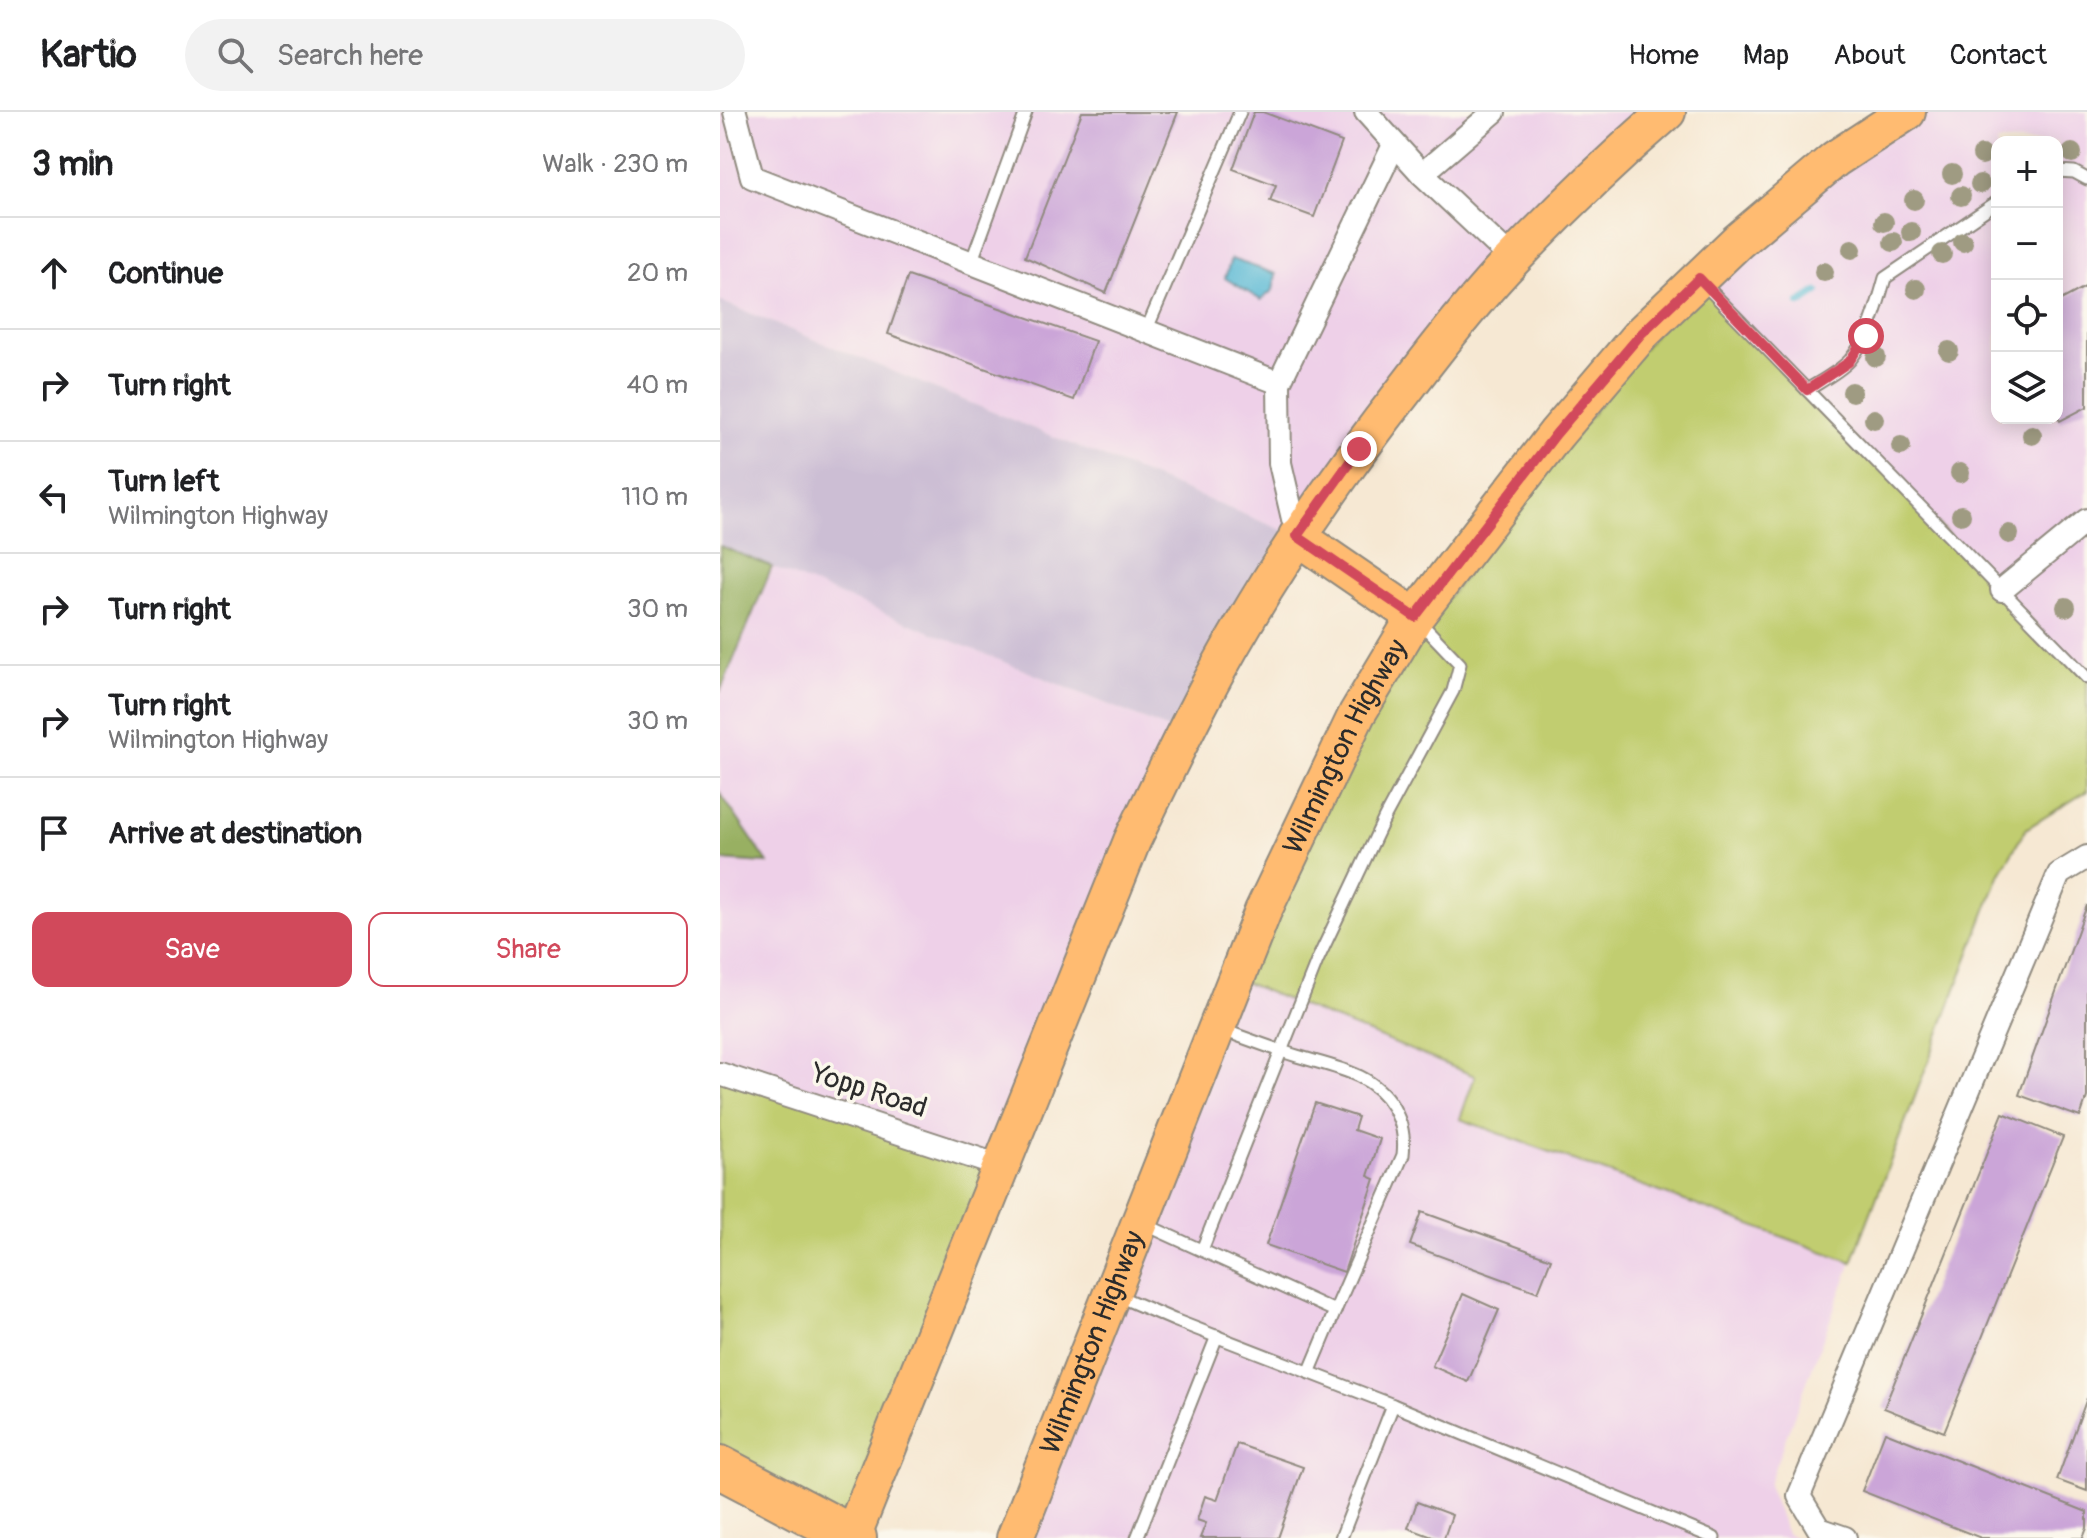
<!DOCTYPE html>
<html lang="en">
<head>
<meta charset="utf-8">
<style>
  :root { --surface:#fff; --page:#f2f2f2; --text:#202124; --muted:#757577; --line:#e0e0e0; --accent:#d1495b }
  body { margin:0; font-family:Pangolin,sans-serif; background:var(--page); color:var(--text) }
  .controls { position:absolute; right:24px; top:24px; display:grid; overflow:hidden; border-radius:16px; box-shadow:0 4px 20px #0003 }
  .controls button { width:72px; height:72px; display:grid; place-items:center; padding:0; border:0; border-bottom:2px solid var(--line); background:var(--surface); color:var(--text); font:40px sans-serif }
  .stop { position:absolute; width:24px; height:24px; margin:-18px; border:6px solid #d1495b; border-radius:50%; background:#fff }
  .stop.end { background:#d1495b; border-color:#fff; box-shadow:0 2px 8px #0008 }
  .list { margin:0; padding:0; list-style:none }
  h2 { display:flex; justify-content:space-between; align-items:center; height:104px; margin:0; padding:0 32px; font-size:34px }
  h2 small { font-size:26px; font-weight:400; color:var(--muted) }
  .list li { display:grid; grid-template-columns:52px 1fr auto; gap:24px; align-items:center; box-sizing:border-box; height:112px; padding:0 32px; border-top:2px solid var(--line) }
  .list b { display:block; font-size:30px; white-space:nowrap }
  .list p { margin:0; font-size:26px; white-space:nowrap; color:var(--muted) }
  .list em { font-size:26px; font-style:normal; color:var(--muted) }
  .actions { display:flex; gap:16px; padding:24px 32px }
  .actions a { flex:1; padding:18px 0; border:2px solid var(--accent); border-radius:16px; text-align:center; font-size:28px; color:var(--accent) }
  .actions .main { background:var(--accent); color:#fff }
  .icon { flex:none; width:44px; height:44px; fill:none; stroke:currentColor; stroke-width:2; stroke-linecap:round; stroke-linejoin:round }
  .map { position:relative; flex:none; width:1367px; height:1426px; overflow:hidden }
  header { display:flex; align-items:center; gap:48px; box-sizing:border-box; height:112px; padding:0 40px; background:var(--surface); border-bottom:2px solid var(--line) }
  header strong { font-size:38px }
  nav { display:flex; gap:44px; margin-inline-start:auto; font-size:28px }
  .search { width:560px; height:72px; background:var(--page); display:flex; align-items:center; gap:20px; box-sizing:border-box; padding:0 28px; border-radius:44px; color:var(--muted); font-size:30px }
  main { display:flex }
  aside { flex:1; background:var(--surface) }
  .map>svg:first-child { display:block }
  .built { fill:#eed0e8; fill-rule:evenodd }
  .industrial { fill:#ccbed4 }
  .green { fill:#c1cd6f; stroke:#767c4d; stroke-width:2 }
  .forest { fill:#98b062; stroke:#626e46; stroke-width:2 }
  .water { fill:#55b7d4; stroke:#407180; stroke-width:2 }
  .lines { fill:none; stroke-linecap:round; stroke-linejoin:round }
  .stream { stroke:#55b7d4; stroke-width:8 }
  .building { fill:#cba5d8 }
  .lane-casing { stroke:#908a7f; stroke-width:15 }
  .street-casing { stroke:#908a7f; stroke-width:26 }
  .primary-casing { stroke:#908a7f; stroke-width:40 }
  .highway-casing { stroke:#908a7f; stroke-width:46 }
  .lane { stroke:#fff; stroke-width:11 }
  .street { stroke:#fff; stroke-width:22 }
  .primary { stroke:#ffbb71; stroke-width:36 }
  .highway { stroke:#ffbb71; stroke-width:42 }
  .tree { fill:#9f9b82 }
  .route { stroke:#d1495b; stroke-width:10 }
  .labels { text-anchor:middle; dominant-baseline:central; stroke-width:7; stroke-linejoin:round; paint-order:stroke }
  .street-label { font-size:28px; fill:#2b2b2b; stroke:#fbf7ec }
</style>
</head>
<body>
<header>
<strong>Kartio</strong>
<div class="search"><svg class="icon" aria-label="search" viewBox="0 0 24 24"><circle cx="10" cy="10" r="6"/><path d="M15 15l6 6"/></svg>Search here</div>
<nav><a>Home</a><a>Map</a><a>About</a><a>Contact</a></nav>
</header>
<main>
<aside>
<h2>3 min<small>Walk · 230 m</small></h2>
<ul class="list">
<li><svg class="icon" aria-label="ahead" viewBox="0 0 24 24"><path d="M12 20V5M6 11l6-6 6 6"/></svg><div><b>Continue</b></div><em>20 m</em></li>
<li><svg class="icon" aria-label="right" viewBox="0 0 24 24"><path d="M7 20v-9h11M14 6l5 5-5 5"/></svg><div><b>Turn right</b></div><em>40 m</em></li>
<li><svg class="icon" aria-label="left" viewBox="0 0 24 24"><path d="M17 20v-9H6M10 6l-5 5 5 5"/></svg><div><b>Turn left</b><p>Wilmington Highway</p></div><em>110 m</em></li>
<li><svg class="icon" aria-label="right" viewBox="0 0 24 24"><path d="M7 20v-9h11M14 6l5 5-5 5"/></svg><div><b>Turn right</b></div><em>30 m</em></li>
<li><svg class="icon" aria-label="right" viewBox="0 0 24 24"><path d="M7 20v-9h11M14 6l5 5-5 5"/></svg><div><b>Turn right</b><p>Wilmington Highway</p></div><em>30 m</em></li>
<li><svg class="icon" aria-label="arrive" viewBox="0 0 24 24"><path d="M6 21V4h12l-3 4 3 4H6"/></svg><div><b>Arrive at destination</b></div></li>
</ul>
<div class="actions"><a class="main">Save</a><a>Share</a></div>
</aside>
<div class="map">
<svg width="1367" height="1426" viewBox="0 0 1367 1426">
  <rect width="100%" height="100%" fill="#fbf7ec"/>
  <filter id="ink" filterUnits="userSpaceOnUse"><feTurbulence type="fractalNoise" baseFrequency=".0125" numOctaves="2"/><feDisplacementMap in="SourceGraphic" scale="16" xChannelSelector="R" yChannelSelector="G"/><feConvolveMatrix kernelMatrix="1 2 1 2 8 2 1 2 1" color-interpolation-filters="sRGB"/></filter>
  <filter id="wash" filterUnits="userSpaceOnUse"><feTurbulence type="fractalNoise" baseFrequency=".006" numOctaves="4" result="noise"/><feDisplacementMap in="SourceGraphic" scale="32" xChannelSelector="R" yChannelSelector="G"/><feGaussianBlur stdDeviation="1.8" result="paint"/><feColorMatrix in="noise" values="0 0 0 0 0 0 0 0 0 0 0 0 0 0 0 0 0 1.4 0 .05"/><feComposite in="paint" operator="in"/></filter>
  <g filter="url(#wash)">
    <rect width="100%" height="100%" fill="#f6e8d3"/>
    <g class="built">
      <path d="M0,0H947L908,34L577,424L0,189Z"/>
      <path d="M1187,0H1367V566L979,166ZM1277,30H1337V306H1277Z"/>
      <path d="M52,455L463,623L280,1054L0,962V748L47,750L0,681V580Z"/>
      <path d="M516,867L755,964L741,1007L1132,1150L1048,1373L1067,1422L1076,1426H295Z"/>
    </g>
    <path class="industrial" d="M0,189L577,424L463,623L0,434Z"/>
    <g class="green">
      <path d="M979,166L1367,566V679L1306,717L1280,761L1132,1150L740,1007L755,964L516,867L637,602Z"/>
      <path d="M0,962L280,1054L132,1425L0,1355Z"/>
    </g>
    <g class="forest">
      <path d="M0,434L52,455L0,580Z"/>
      <path d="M0,681L48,751L0,748Z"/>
    </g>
    <path class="water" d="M511,147L556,162L553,178L541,188L505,166Z"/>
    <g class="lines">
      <path class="stream" d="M1080,191L1097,180"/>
    </g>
    <g id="blocks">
      <g class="building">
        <path d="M362,0H458L386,181L305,145Z"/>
        <path d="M534,0H543L622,30L594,105L550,89L556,73L513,57Z"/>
        <path d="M188,164L375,229L354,288L168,222Z"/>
        <path d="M1367,174V295L1340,309L1337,304V190Z"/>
        <path d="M1367,793V985L1360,1005L1299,983Z"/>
        <path d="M595,991L638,1005L634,1018L660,1027L648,1064L655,1067L624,1160L546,1133Z"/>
        <path d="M1283,1001L1343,1025L1224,1320L1164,1296Z"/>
        <path d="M702,1100L831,1147L818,1180L690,1133Z"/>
        <path d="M743,1182L779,1198L748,1270L712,1254Z"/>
        <path d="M1367,1286V1379L1337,1368Z"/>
        <path d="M1165,1320L1367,1400V1416L1363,1426H1261L1142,1379Z"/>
        <path d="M517,1332L583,1355L558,1426H480L486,1411L477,1408L485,1384L497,1388Z"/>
        <path d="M697,1390L732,1403L724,1426H715L688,1416Z"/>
      </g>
    </g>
  </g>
  <g filter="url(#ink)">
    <use href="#blocks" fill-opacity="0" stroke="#908a7f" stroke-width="2"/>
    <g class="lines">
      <g class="lane-casing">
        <g id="lane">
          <path d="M1337,59L1354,60L1367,67"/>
          <path d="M251,151L306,0"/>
          <path d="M982,170L1367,566"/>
          <path d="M426,219L520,0"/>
          <path d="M1087,278C1101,269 1119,260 1130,248C1149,225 1157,195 1165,166L1277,90"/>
          <path d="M500,917C525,926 551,936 577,944C612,955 653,960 673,995C682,1011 685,1024 683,1043L615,1199"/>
          <path d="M424,1112L615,1199L589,1261"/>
          <path d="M482,1138L597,849L665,705L733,579L740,552L697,507"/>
          <path d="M396,1183L454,1208L673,1293L994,1426"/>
          <path d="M417,1426L497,1224"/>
          <path d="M621,1426L673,1293"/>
        </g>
      </g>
      <g class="street-casing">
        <g id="street">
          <path d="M15,0L32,65L559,271"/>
          <path d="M646,0L702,62L792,147"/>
          <path d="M702,62L774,0"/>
          <path d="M577,424L560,351L559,271L674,33"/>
          <path d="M1282,478L1367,408"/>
          <path d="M0,962L280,1054"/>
          <path d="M1125,1426L1099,1417L1079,1384L1339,762L1367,745"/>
        </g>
      </g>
      <g class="primary-casing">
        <g id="primary">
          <path d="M577,424L695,505"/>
          <path d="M132,1425L412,729C447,657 481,584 522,515C572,429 629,349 690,271C722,229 757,184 794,146C843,95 894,46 947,0"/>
          <path id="s1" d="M295,1426L543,799L637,602L695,505L836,322L921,222L1017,130L1115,47L1187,0"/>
        </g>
      </g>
      <g class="highway-casing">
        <path id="highway" d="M0,1355L135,1426"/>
      </g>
      <use href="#lane" class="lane"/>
      <use href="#street" class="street"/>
      <use href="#primary" class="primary"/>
      <use href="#highway" class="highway"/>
    </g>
    <g class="tree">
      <circle cx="1352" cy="41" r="10"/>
      <circle cx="1262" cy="43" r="10"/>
      <circle cx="1232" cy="62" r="10"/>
      <circle cx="1260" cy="72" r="10"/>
      <circle cx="1241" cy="84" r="10"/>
      <circle cx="1194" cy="88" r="10"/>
      <circle cx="1164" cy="110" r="10"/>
      <circle cx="1191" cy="120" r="10"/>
      <circle cx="1173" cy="130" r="10"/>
      <circle cx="1243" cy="130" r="10"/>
      <circle cx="1132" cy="137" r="10"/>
      <circle cx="1222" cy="142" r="10"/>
      <circle cx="1104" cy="160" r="10"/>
      <circle cx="1196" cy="177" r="10"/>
      <circle cx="1229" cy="239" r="10"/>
      <circle cx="1156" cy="245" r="10"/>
      <circle cx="1132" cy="280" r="10"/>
      <circle cx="1154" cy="307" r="10"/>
      <circle cx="1312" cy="323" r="10"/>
      <circle cx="1181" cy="334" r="10"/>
      <circle cx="1240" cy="361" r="10"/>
      <circle cx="1241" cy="403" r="10"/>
      <circle cx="1289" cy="422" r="10"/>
      <circle cx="1346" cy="495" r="10"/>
    </g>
  </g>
  <g class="lines" filter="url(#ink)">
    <path class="route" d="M639,337L577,424L695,505L836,322L921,222L979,166L1087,278L1129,250L1146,224"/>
  </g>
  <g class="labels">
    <g class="street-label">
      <text stroke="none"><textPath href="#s1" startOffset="858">Wilmington Highway</textPath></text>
      <text transform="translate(149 979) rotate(18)">Yopp Road</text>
      <text stroke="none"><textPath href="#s1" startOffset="210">Wilmington Highway</textPath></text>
    </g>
  </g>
</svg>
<div class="controls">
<button>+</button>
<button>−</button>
<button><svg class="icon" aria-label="locate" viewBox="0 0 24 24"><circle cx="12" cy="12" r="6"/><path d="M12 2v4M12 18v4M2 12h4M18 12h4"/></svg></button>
<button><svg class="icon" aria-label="layers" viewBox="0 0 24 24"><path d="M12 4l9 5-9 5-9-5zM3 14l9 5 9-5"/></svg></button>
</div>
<div class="stop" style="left:1146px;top:224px"></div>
<div class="stop end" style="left:639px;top:337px"></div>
</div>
</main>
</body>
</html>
